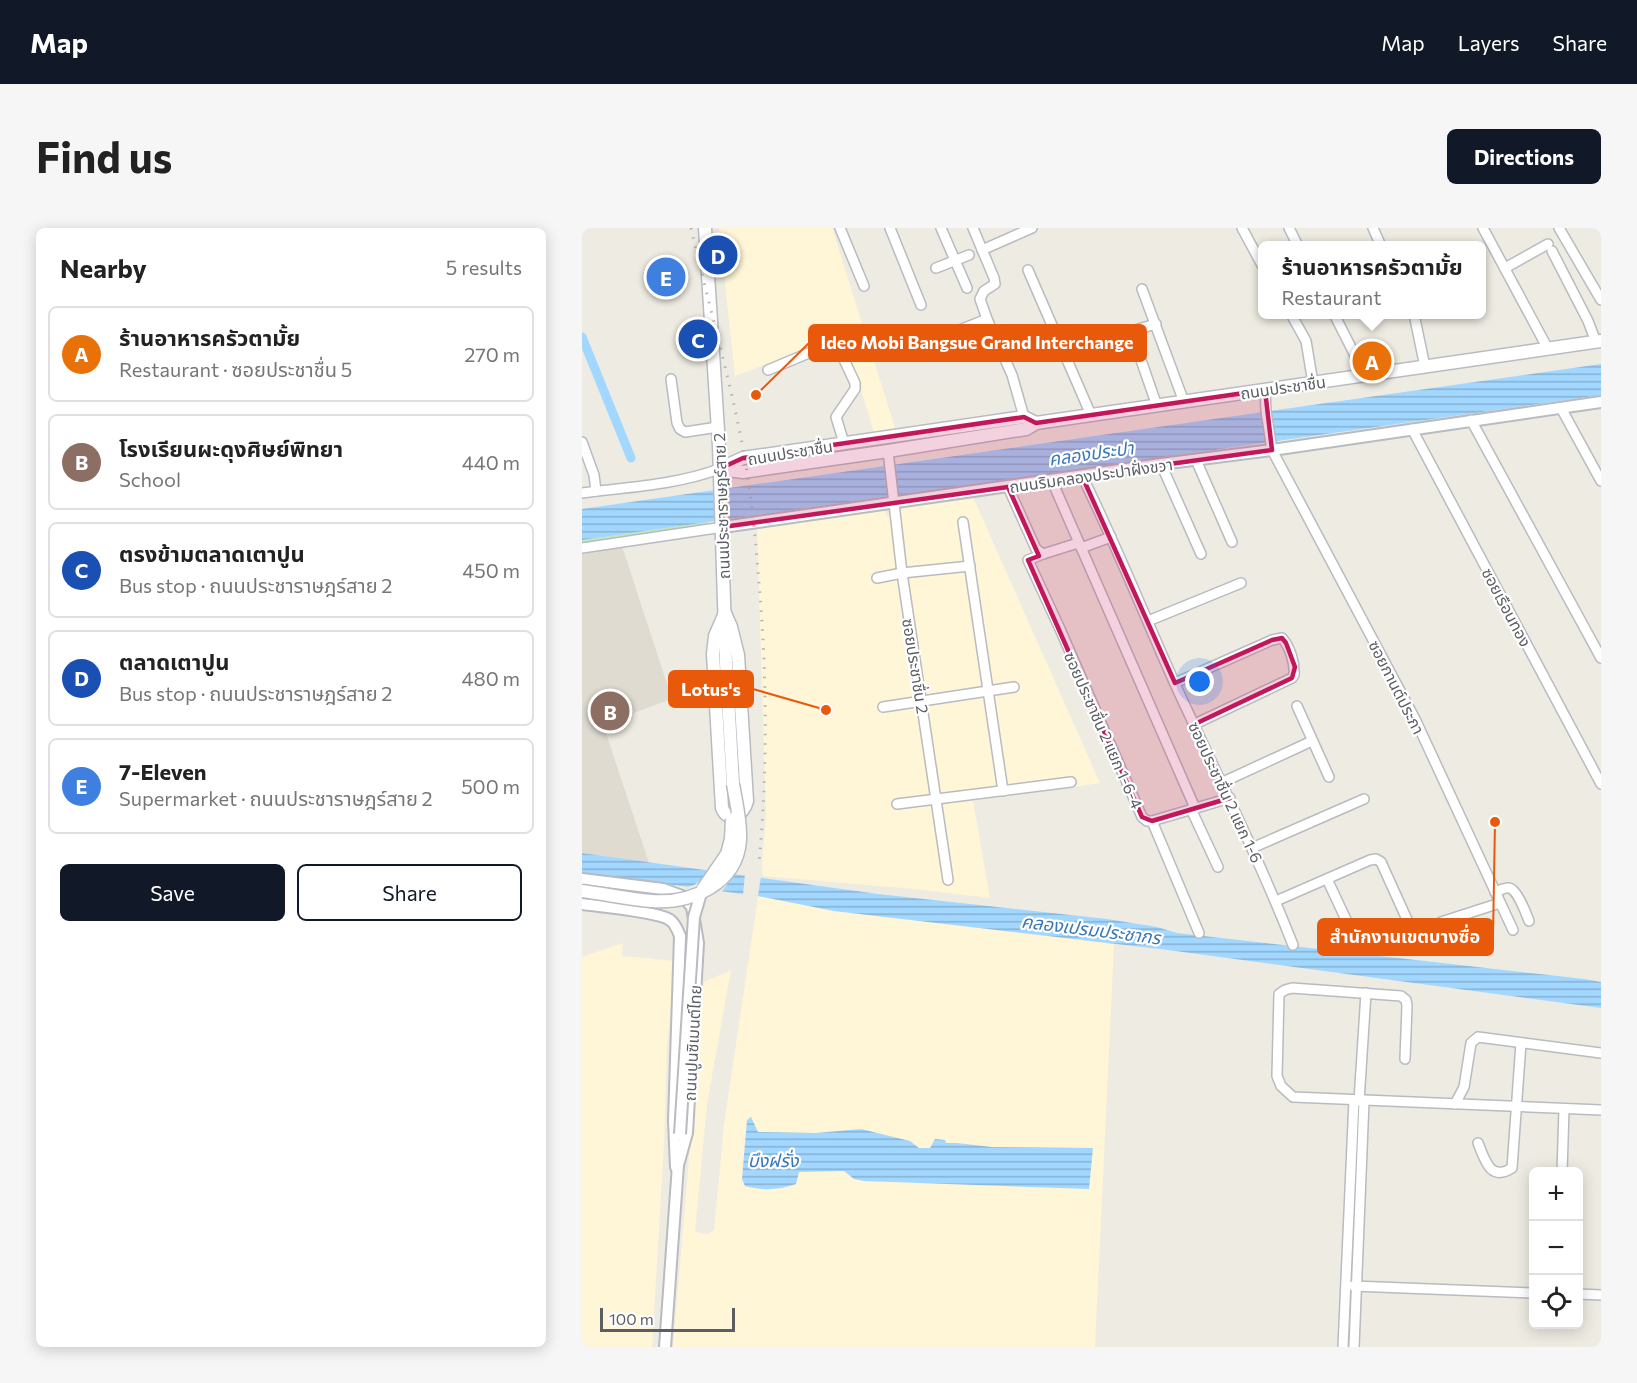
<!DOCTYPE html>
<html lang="en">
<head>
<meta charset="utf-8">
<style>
  :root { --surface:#fff; --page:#f6f6f6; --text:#222; --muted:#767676; --line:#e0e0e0; --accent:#111827 }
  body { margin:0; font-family:Commissioner,"Noto Sans Thai",sans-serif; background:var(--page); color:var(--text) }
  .controls { position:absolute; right:18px; bottom:18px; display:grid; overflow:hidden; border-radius:9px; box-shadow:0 3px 15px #0003 }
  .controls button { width:54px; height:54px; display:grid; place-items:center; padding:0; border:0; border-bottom:2px solid var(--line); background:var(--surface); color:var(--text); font:30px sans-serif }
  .scale { position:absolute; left:18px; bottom:15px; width:135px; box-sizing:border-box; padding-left:6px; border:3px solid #5b5f64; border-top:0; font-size:16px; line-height:21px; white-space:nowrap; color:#5b5f64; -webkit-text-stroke:4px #fff; paint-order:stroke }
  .you { position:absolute; left:618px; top:454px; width:21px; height:21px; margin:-15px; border:4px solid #fff; border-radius:50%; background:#1a73e8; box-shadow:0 0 0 9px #1a73e833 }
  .badge { display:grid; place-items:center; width:39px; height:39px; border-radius:50%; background:var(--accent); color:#fff; font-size:20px; font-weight:700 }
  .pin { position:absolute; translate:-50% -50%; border:3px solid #fff; box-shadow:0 2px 6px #0006 }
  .popup { position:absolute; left:676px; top:13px; width:228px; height:78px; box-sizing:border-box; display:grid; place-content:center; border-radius:9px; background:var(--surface); filter:drop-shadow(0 2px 4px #0005); font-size:20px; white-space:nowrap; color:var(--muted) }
  .popup b { font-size:22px; color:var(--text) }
  .popup::after { content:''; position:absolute; left:50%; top:100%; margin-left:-12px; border:12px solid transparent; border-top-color:var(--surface) }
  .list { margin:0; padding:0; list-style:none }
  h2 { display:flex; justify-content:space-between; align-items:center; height:78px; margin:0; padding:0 24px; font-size:26px }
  h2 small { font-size:20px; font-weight:400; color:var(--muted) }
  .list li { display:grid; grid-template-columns:39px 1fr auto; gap:18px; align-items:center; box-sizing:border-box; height:96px; margin:0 12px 12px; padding:0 12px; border:2px solid var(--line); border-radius:9px }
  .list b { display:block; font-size:22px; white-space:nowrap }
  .list p { margin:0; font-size:20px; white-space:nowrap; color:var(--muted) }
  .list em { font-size:20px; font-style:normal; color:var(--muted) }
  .actions { display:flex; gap:12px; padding:18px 24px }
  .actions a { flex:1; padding:14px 0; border:2px solid var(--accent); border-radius:9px; text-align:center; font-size:21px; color:var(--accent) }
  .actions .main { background:var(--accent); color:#fff }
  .icon { flex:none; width:33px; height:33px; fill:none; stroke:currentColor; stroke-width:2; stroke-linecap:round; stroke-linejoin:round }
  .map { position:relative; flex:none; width:1019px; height:1119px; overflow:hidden; border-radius:9px }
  header { display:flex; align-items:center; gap:36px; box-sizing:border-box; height:84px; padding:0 30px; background:var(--accent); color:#fff }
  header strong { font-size:28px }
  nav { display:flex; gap:33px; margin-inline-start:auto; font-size:21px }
  .intro { display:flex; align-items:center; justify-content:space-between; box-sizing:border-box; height:144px; padding:0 36px }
  h1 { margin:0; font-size:42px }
  .button { padding:15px 27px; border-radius:9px; background:var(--accent); color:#fff; font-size:21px; font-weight:700 }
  main { display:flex; gap:36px; padding:0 36px }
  aside { flex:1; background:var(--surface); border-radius:9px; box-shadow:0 3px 15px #0003 }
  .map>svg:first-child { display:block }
  .commercial { fill:#fff5d7 }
  .education { fill:#dfdbd1 }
  .grass { fill:#bde8bd }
  .water { fill:url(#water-rules) }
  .pier { fill:#eeece2 }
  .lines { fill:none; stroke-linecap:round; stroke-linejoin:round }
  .canal { stroke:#a2d7ff; stroke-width:9 }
  .minor-casing { stroke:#b8bbc0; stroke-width:12 }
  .tertiary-casing { stroke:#b8bbc0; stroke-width:14 }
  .secondary-casing { stroke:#b8bcc2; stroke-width:15 }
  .minor { stroke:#fff; stroke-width:9 }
  .tertiary { stroke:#fff; stroke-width:10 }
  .secondary { stroke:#fff; stroke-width:12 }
  .rail { stroke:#b4b5b5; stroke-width:3; stroke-dasharray:1.5 8; stroke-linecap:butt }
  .tertiary-bridge-casing { stroke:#b8bbc0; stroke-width:14; stroke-linecap:butt }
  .secondary-bridge-casing { stroke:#b8bcc2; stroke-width:15; stroke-linecap:butt }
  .tertiary-bridge { stroke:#fff; stroke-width:10 }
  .secondary-bridge { stroke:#fff; stroke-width:12 }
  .marked { fill:#c2185b; fill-opacity:0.2; stroke:#c2185b; stroke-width:4.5; stroke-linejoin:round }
  .labels { text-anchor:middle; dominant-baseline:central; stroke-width:4.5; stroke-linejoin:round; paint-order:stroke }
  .street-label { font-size:16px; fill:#5b5f64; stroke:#fff }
  .water-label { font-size:18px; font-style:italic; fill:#3977b7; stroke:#fff }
  .leader { fill:none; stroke:#e8590c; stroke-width:2 }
  .callout-dot { fill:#e8590c; stroke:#fff; stroke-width:2 }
  .callout { fill:#e8590c; stroke:#e8590c; stroke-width:2 }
  .callout-label { font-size:18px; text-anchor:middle; font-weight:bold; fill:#fff }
</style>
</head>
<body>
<header>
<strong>Map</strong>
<nav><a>Map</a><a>Layers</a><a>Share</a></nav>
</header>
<div class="intro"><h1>Find us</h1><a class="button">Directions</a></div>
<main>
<aside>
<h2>Nearby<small>5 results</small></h2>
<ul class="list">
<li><span class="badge" style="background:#e8710a">A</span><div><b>ร้านอาหารครัวตามั้ย</b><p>Restaurant · ซอยประชาชื่น 5</p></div><em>270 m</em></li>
<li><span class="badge" style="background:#8d6e63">B</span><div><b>โรงเรียนผะดุงศิษย์พิทยา</b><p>School</p></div><em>440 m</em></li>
<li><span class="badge" style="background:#1a4fb4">C</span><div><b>ตรงข้ามตลาดเตาปูน</b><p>Bus stop · ถนนประชาราษฎร์สาย 2</p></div><em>450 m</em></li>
<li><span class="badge" style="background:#1a4fb4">D</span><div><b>ตลาดเตาปูน</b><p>Bus stop · ถนนประชาราษฎร์สาย 2</p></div><em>480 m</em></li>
<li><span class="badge" style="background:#3f7fe0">E</span><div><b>7-Eleven</b><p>Supermarket · ถนนประชาราษฎร์สาย 2</p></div><em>500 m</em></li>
</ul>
<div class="actions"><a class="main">Save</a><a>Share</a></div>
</aside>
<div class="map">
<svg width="1019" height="1119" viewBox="0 0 1019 1119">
  <defs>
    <pattern id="water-rules" width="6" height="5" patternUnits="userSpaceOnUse" patternTransform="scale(1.5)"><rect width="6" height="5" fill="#a2d7ff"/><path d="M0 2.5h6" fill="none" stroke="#87b2d2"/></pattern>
  </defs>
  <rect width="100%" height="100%" fill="#eeece2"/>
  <g class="commercial">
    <path d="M137,0H250L314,203L292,204L262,107L153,148Z"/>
    <path d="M391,269L518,555L391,573L408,670L332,661L181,648L180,635L184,588L175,298L296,281L302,282L306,289L309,281Z"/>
    <path d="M176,668L252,683L532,716L513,1119H91L122,754L149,742L125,876L113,1004L126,1006L132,1002L142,897Z"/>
    <path d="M41,715L40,728L93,733L85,820L82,916L70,1119H0V729Z"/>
  </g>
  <path class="education" d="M40,318L90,471L21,496L67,635L0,625V324Z"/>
  <path class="grass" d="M126,294L127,298L0,317V312Z"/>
  <g class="water">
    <path d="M1019,136V167L0,312V281Z"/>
    <path d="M0,625L296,666L525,691L575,699L595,705L1002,751L1019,754V780L586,722L252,683L176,668L0,645Z"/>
    <path d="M169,889L176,904L234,905L279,901L328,913L337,920H348L353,911L363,912L364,915H375L410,919L511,920L507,961L282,953L272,951L262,943L217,944L214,956C195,962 183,963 163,958L160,951L165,892Z"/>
  </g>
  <g class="pier">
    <path d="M131,641L155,644L137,667L99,661L112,657L122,650Z"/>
    <path d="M163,646L179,648L176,668L161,667Z"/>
  </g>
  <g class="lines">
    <path class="canal" d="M0,109L49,230"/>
    <g class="minor-casing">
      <g id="minor">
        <path d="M258,0L282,58"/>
        <path d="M308,0L339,77"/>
        <path d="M359,0L385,60"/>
        <path d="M391,0L412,50L413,56L402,63L398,71L405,91L430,147L442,189"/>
        <path d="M660,0L680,37"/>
        <path d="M707,0L716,18"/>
        <path d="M791,0L799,18"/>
        <path d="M901,0L966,121"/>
        <path d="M977,0L1019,72"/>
        <path d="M400,22L450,0"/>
        <path d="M970,23L1006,93L1014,114"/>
        <path d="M354,40L387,27"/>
        <path d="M923,40L966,16"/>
        <path d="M446,42L509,187"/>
        <path d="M560,61L602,174"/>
        <path d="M709,86L724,113L731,155"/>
        <path d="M752,86L783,147"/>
        <path d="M832,86L843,139"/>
        <path d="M556,101L574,96"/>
        <path d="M335,119L405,91"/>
        <path d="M559,132L575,178"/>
        <path d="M186,142L246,117L252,119L258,123L273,155V161L254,189L262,215"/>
        <path d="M89,151L95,195L98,201L103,204L136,199"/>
        <path d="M683,162L684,183L690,222L833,491L931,702"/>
        <path d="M979,180L1019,253"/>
        <path d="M889,192L1019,430"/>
        <path d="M830,201L1019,556"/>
        <path d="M0,214L12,247L14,263"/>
        <path d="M306,223L320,345L366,652"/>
        <path d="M614,232L650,314"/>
        <path d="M579,236L619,326"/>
        <path d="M500,248C534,316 562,387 593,456C633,543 676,628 711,717"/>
        <path d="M470,253L613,580"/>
        <path d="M426,259L454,321L461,326L496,315"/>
        <path d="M0,265C46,259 94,257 137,241"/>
        <path d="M381,294L421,563"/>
        <path d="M0,320L141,299"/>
        <path d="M499,320L529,309"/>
        <path d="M461,326L446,332L478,401L560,589L565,593H570L648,570"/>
        <path d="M295,350L320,345L388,338"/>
        <path d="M566,393L659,355"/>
        <path d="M593,455L690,412L700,410C708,419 713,435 712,447L710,450L613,496"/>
        <path d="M715,478L747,549"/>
        <path d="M301,479L432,459"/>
        <path d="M641,554L730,513"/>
        <path d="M315,576L489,554"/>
        <path d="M609,581L636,639"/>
        <path d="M570,593L617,705"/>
        <path d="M670,620L782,571"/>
        <path d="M745,651L767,698"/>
        <path d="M913,664C917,663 923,659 927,660C935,661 944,685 947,693"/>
        <path d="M694,673L788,632L794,631L799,634L827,696"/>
        <path d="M861,717L854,699L855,697L859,694L918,675"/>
        <path d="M823,831L825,778L824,772L819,768L710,760L703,762L697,766L695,848L699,858L711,869L1019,882"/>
        <path d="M777,873L784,765"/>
        <path d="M873,876L882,859L889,815L896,809L1019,825"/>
        <path d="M896,915C903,932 908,954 930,940L939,815"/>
        <path d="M980,944L982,881"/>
        <path d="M771,1058L951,1065"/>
        <path d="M996,1066L1019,1067"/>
        <path d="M761,1119L772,872"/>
        <path d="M772,1119L782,873"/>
      </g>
    </g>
    <g class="tertiary-casing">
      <g id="tertiary">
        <path d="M141,299L579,236L690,222L1019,174"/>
        <path d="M0,651L81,661L100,668L110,679L116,715L105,905L95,941"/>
        <path d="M0,676C16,678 78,684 88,692C93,695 96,703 98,708L92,893L94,939"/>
        <path d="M83,1119L96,937"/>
      </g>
    </g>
    <g class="secondary-casing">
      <g id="secondary">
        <path d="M123,0L137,218L144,435L151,556"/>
        <path d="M137,241L161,244L306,223L444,201L454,195L1019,113"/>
        <path d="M137,241L161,230L442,189L454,195"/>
        <path d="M143,385L149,399L156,427L165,573C162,586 147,597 140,580L131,426L133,408Z"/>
      </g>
    </g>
    <use href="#minor" class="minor"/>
    <use href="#tertiary" class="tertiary"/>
    <use href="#secondary" class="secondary"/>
    <path class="rail" d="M109,0C126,75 148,150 162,226C169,265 173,304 176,344C185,440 186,538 177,635"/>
    <g class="tertiary-bridge-casing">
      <path id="tertiary-bridge" d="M98,906L112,689L119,665"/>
    </g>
    <g class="secondary-bridge-casing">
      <g id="secondary-bridge">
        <path d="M121,661L145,626L149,611L150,591"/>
        <path d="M0,663C23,666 46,671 69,673C109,676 155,656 158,612C159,593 154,574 151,556"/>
      </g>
    </g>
    <use href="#tertiary-bridge" class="tertiary-bridge"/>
    <use href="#secondary-bridge" class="secondary-bridge"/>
  </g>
  <path class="marked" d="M683,162L690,222L500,248L593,455L690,412L700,410L704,415L713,439L710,450L613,496L648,570L570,593L560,589L446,332L457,328L426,259L141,299L137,241L161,230L442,189L454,195Z"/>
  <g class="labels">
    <g class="street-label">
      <text transform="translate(701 159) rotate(-8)">ถนนประชาชื่น</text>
      <text transform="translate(208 224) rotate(-9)">ถนนประชาชื่น</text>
      <text transform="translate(509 247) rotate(-8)">ถนนริมคลองประปาฝั่งขวา</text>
      <text transform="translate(139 278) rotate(-92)">ถนนประชาราษฎร์สาย 2</text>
      <text transform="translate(925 379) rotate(62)">ซอยเรือนทอง</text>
      <text transform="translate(334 438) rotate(81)">ซอยประชาชื่น 2</text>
      <text transform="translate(815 459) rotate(63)">ซอยกานต์ประภา</text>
      <text transform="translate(522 502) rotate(66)">ซอยประชาชื่น 2 แยก 1-6-4</text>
      <text transform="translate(644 564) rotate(65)">ซอยประชาชื่น 2 แยก 1-6</text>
      <text transform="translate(110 815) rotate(-87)">ถนนปูนซิเมนต์ไทย</text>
    </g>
    <g class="water-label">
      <text transform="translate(509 225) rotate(-8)">คลองประปา</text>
      <text transform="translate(509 701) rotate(7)">คลองเปรมประชากร</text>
      <text x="191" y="932">บึงฝรั่ง</text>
    </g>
  </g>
  <path class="leader" d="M174 167L227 115M244 482L171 461M913 594L911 709"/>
  <g class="callout-dot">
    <circle cx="174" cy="167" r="6"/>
    <circle cx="244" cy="482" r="6"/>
    <circle cx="913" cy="594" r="6"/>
  </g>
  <g class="callout">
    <rect x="227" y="97" width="337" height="36" rx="6"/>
    <rect x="87" y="443" width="84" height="36" rx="6"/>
    <rect x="736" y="691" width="175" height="36" rx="6"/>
  </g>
  <g class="callout-label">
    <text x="395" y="121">Ideo Mobi Bangsue Grand Interchange</text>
    <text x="129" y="468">Lotus's</text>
    <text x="823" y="715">สำนักงานเขตบางซื่อ</text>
  </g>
</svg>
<div class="controls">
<button>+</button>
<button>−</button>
<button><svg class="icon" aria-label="locate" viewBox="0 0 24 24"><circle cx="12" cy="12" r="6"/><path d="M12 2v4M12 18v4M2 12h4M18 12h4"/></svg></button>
</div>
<div class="scale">100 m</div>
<div class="you"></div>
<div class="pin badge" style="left:790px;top:133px;background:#e8710a">A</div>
<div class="popup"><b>ร้านอาหารครัวตามั้ย</b>Restaurant</div>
<div class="pin badge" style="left:28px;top:483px;background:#8d6e63">B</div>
<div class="pin badge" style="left:116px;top:111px;background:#1a4fb4">C</div>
<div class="pin badge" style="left:136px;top:27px;background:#1a4fb4">D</div>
<div class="pin badge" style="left:84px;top:49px;background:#3f7fe0">E</div>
</div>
</main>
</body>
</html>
